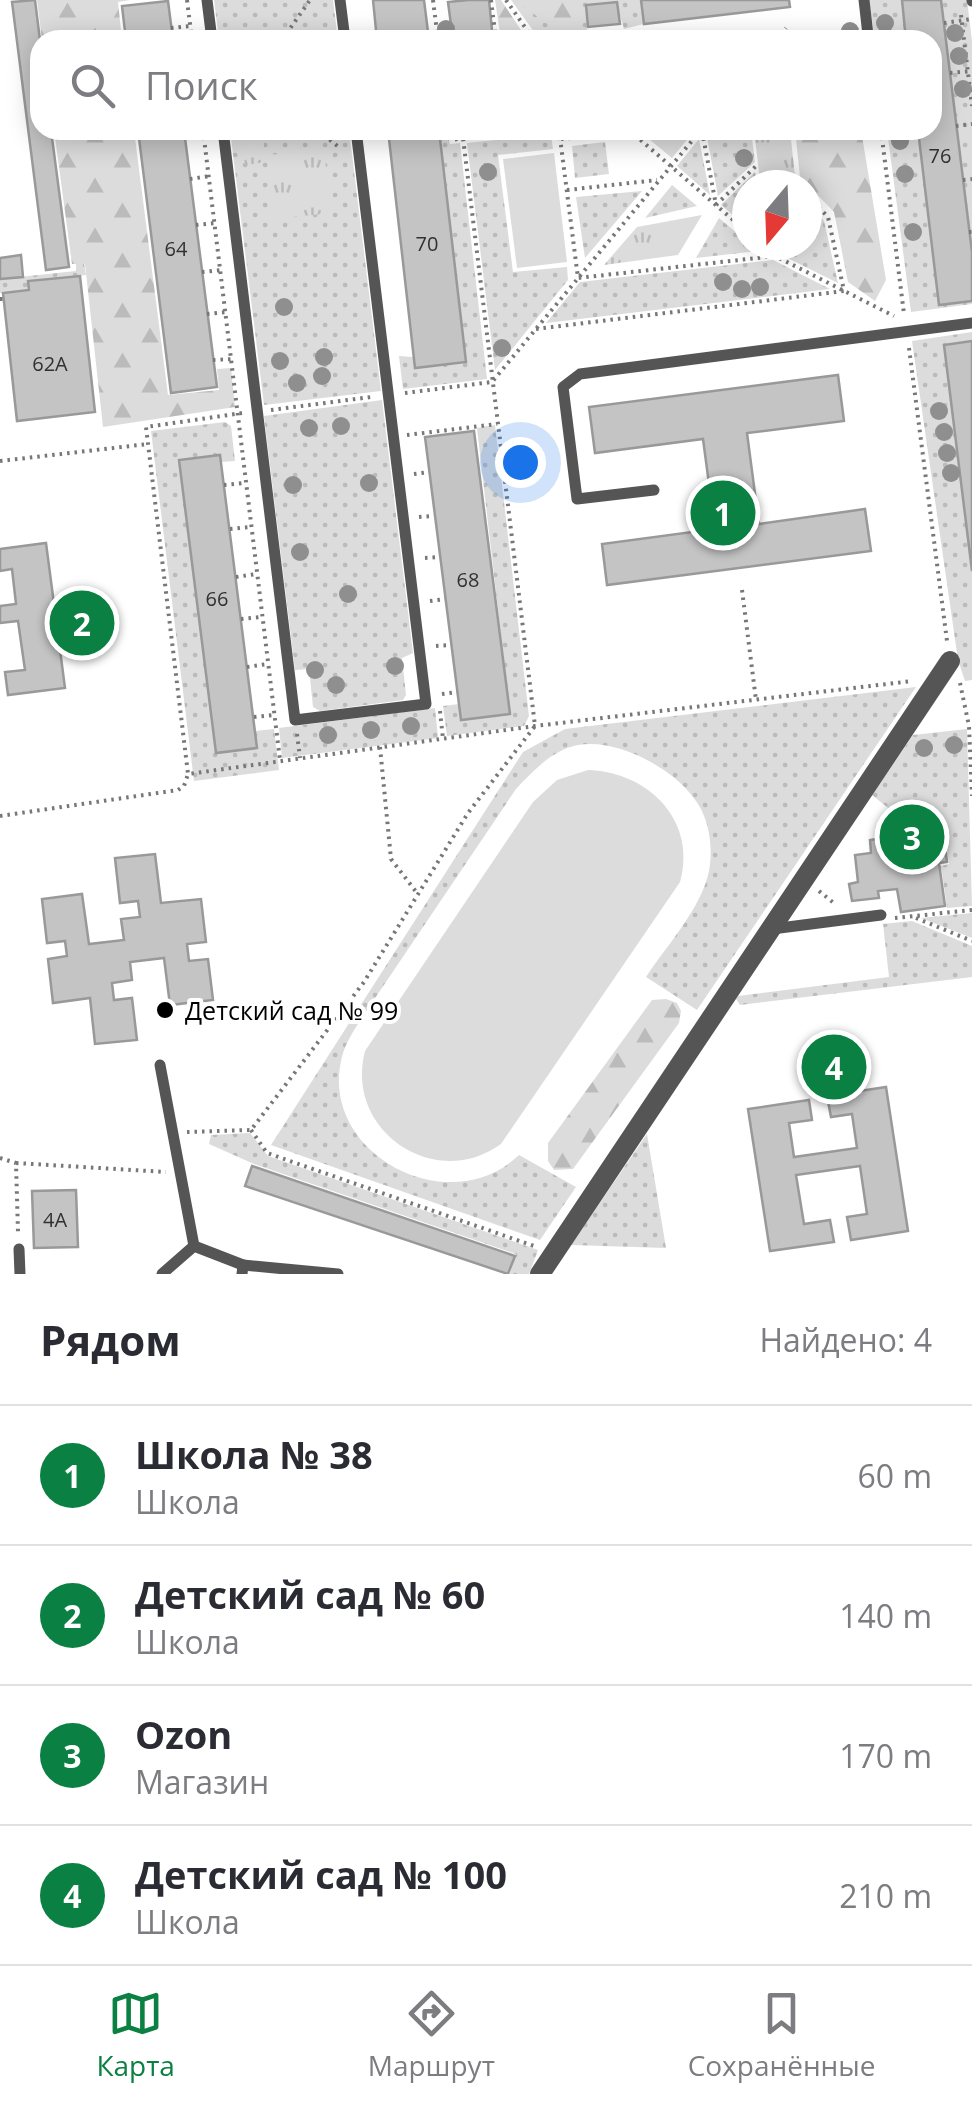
<!DOCTYPE html>
<html lang="ru">
<head>
<meta charset="utf-8">
<style>
  :root { --surface:#fff; --page:#f2f2f3; --text:#2b2b33; --muted:#7c7c81; --line:#e1e1e2; --accent:#0b8043 }
  body { margin:0; font-family:"Open Sans",sans-serif; background:var(--page); color:var(--text) }
  .compass { position:absolute; left:732px; top:170px; width:90px; height:90px; border-radius:50%; background:var(--surface); box-shadow:0 5px 25px #0003; rotate:199deg }
  .you { position:absolute; left:520px; top:462px; width:35px; height:35px; margin:-25px; border:8px solid #fff; border-radius:50%; background:#1a73e8; box-shadow:0 0 0 15px #1a73e833 }
  .badge { display:grid; place-items:center; width:65px; height:65px; border-radius:50%; background:var(--accent); color:#fff; font-size:32px; font-weight:700 }
  .pin { position:absolute; translate:-50% -50%; border:5px solid #fff; box-shadow:0 2px 10px #0006 }
  .list { margin:0; padding:0; list-style:none }
  h2 { display:flex; justify-content:space-between; align-items:center; height:130px; margin:0; padding:0 40px; font-size:42px }
  h2 small { font-size:32px; font-weight:400; color:var(--muted) }
  .list li { display:grid; grid-template-columns:65px 1fr auto; gap:30px; align-items:center; box-sizing:border-box; height:140px; padding:0 40px; border-top:2px solid var(--line) }
  .list b { display:block; font-size:38px; white-space:nowrap }
  .list p { margin:0; font-size:32px; white-space:nowrap; color:var(--muted) }
  .list em { font-size:32px; font-style:normal; color:var(--muted) }
  .icon { flex:none; width:55px; height:55px; fill:none; stroke:currentColor; stroke-width:2; stroke-linecap:round; stroke-linejoin:round }
  .map { position:relative; flex:none; width:972px; height:1274px; overflow:hidden }
  .search { position:absolute; background:var(--surface); box-shadow:0 5px 25px #0003; left:30px; right:30px; top:30px; height:110px; display:flex; align-items:center; gap:25px; box-sizing:border-box; padding:0 35px; border-radius:30px; color:var(--muted); font-size:38px }
  .sheet { height:690px; background:var(--surface) }
  nav { display:flex; justify-content:space-around; align-items:center; box-sizing:border-box; height:140px; border-top:2px solid var(--line); background:var(--surface); font-size:28px; color:var(--muted) }
  nav a { display:grid; justify-items:center; gap:5px }
  nav .on { color:var(--accent) }
  .map>svg:first-child { display:block }
  .grass { fill:url(#grass-dots) }
  .forest { fill:url(#forest-firs) }
  .park { fill:url(#park-tufts) }
  .garden { fill:#dcdcdc }
  .building { fill:#c4c4c4; stroke:#999; stroke-width:2.5 }
  .lines { fill:none; stroke-linecap:round; stroke-linejoin:round }
  .path { stroke:#777; stroke-width:4; stroke-dasharray:2.5 5; stroke-linecap:butt }
  .lane { stroke:#555; stroke-width:11 }
  .street { stroke:#555; stroke-width:20 }
  .tree { fill:#8f8f8f }
  .poi-dot { fill:#000; stroke:#fff; stroke-width:4 }
  .labels { text-anchor:middle; dominant-baseline:central; stroke-width:8; stroke-linejoin:round; paint-order:stroke }
  .number-label { font-size:20px; fill:#313131 }
  .poi-label { font-size:25px; fill:#000; stroke:#fff; text-anchor:start }
</style>
</head>
<body>
<div class="map">
<svg width="972" height="1274" viewBox="0 0 972 1274">
  <defs>
    <pattern id="grass-dots" width="8" height="8" patternUnits="userSpaceOnUse" patternTransform="scale(2.5)"><rect width="8" height="8" fill="#dcdcdc"/><path d="M2 2h.1M6 6h.1" fill="none" stroke="#bbb" stroke-width="1.8" stroke-linecap="round"/></pattern>
    <pattern id="forest-firs" width="22" height="20" patternUnits="userSpaceOnUse" patternTransform="scale(2.5)"><rect width="22" height="20" fill="#dcdcdc"/><path d="M5 1l3.5 6h-7zM16 11l3.5 6h-7z" fill="#bbb"/></pattern>
    <pattern id="park-tufts" width="24" height="20" patternUnits="userSpaceOnUse" patternTransform="scale(2.5)"><rect width="24" height="20" fill="#dcdcdc"/><path d="M3 7l-1-3M5 7V3M7 7l1-3M15 17l-1-3M17 17v-4M19 17l1-3" fill="none" stroke="#bbb"/></pattern>
  </defs>
  <rect width="100%" height="100%" fill="#fff"/>
  <g class="grass">
    <path d="M214,0H333L338,40H219Z"/>
    <path d="M511,0H641L644,24L624,29L616,2L586,5L587,30L537,36Z"/>
    <path d="M869,0H902L906,40H875Z"/>
    <path d="M941,0H967L972,41V253Z"/>
    <path d="M230,130H349L381,391L264,405Z"/>
    <path d="M439,130H446L450,144L460,143L487,379L403,389L399,356L466,361Z"/>
    <path d="M720,130H751L755,162L718,196L706,132Z"/>
    <path d="M887,130H918L939,305L972,301V304L911,312Z"/>
    <path d="M551,134L553,149L498,155L513,272L567,267L568,280L495,370L467,143Z"/>
    <path d="M699,139L710,195L677,166Z"/>
    <path d="M605,142L609,174L575,178L572,146Z"/>
    <path d="M755,172L757,184L788,181L791,185H747V227L721,205Z"/>
    <path d="M672,185L697,206L645,218Z"/>
    <path d="M642,191L585,258L576,197Z"/>
    <path d="M807,202L824,221L838,283L777,253L768,245H807Z"/>
    <path d="M719,218L758,251L696,258Z"/>
    <path d="M773,260L830,289L546,323L580,282Z"/>
    <path d="M84,263L86,275L29,281V290L0,293V279L76,271V264Z"/>
    <path d="M972,332V341L944,345L972,571V680L965,681L958,660L912,341Z"/>
    <path d="M382,400L413,653L402,658L406,695L403,700L320,711L313,707L309,669L295,670L264,416Z"/>
    <path d="M225,422L231,426L235,461L221,462L220,455L179,460L216,752L257,748L255,731L274,729L279,770L194,781L151,431Z"/>
    <path d="M495,425L529,716L524,726L447,736L443,706L459,704L461,720L510,713L477,428Z"/>
    <path d="M916,687L697,1010L646,977C667,945 701,909 709,871C713,849 710,823 698,804C677,770 619,738 578,745C552,750 533,771 516,789L361,1019C353,1032 344,1045 341,1061C321,1155 450,1222 519,1155L576,1187L540,1240L271,1145L523,752L565,729Z"/>
    <path d="M435,708L438,738L282,758L279,728Z"/>
    <path d="M967,729L972,906L947,908L941,866L949,864L946,843L938,844L935,816L923,818L922,812L898,816L872,795L913,735Z"/>
    <path d="M972,913V938L921,918Z"/>
    <path d="M912,921L972,946V977L740,1005L736,999L738,996L889,977L883,924Z"/>
    <path d="M250,1133L268,1156L538,1250L529,1274H510L516,1254L254,1164L209,1144L211,1135Z"/>
    <path d="M647,1134L666,1248L571,1245Z"/>
  </g>
  <g class="forest">
    <path d="M37,0H130L118,2L122,40H42Z"/>
    <path d="M495,0H501L527,39L501,40Z"/>
    <path d="M521,0H576L580,7L579,22C554,40 541,16 521,5Z"/>
    <path d="M54,130H134L168,395L219,390L217,369L231,368L235,407L103,427L85,264H72Z"/>
    <path d="M795,130H861L886,280L875,301L848,282L834,212L800,177Z"/>
    <path d="M666,999L677,1003L681,1011L679,1023L573,1169L554,1170L548,1161V1143L652,1000Z"/>
  </g>
  <g class="park">
    <path d="M241,130H262L266,162L245,165Z"/>
    <path d="M638,130H695L672,158Z"/>
    <path d="M754,130H790L795,176L760,181Z"/>
    <path d="M324,150L331,213L273,219L267,155Z"/>
    <path d="M702,215L678,255L604,265L637,227Z"/>
  </g>
  <g class="garden">
    <path d="M554,153L567,262L517,268L503,159Z"/>
    <path d="M588,770C648,772 697,820 680,882L501,1144C435,1192 344,1131 365,1051L533,802L557,780Z"/>
  </g>
  <g class="building">
    <path d="M35,0L40,40V130H51L69,267L46,270L12,2Z"/>
    <path d="M373,0H424L429,40H377Z"/>
    <path d="M468,0H489L493,40H453L448,2Z"/>
    <path d="M641,0H789L790,7L644,24Z"/>
    <path d="M902,0H941L972,252V301L939,305L918,130H932V40H906Z"/>
    <path d="M168,1L173,40H126L122,6Z"/>
    <path d="M617,2L620,24L588,27L586,5Z"/>
    <path d="M138,130H184L217,387L171,393Z"/>
    <path d="M388,130H439L466,362L415,368Z"/>
    <path d="M21,255L23,277L0,279V258Z"/>
    <path d="M80,276L95,412L17,421L3,293L29,290L28,281Z"/>
    <path d="M972,341V571L944,345Z"/>
    <path d="M838,375L844,421L747,433L759,524L865,509L871,551L607,585L602,544L715,529L703,439L595,453L589,407Z"/>
    <path d="M474,431L510,714L461,720L425,437Z"/>
    <path d="M220,455L257,748L216,753L179,460Z"/>
    <path d="M46,543L65,688L8,695L5,672L25,670L18,621L0,623V606L16,604L12,569L0,571V549Z"/>
    <path d="M921,815V820L933,819L936,846L945,845L947,862L939,863L945,906L901,912L897,889L878,891L879,898L852,901L849,884L858,882L855,855L871,853L870,840L890,837L889,825L902,823L901,817Z"/>
    <path d="M155,854L161,903L201,899L206,942L187,944L189,961L208,959L213,1000L170,1005L164,958L130,962L132,980L112,983L114,1000L132,998L137,1040L95,1044L90,998L53,1003L48,959L67,956L65,941L47,943L42,899L82,894L89,944L124,940L121,919L140,917L138,901L120,903L115,858Z"/>
    <path d="M886,1087L908,1231L851,1240L847,1217L867,1214L860,1166L796,1175L804,1224L830,1220L834,1242L770,1251L748,1109L809,1100L812,1120L789,1123L794,1157L857,1148L852,1114L831,1117L827,1096Z"/>
    <path d="M252,1166L515,1256L508,1274L245,1186Z"/>
    <path d="M76,1190L78,1247L34,1248L32,1191Z"/>
  </g>
  <g class="lines">
    <g class="path">
      <path d="M187,0L192,40"/>
      <path d="M433,0L438,40"/>
      <path d="M491,0L496,40"/>
      <path d="M506,0L534,40"/>
      <path d="M961,15L972,106"/>
      <path d="M944,23L972,19"/>
      <path d="M171,28L191,26"/>
      <path d="M282,40L310,0"/>
      <path d="M776,40L786,28"/>
      <path d="M950,73L972,71"/>
      <path d="M956,126L972,124"/>
      <path d="M203,130L280,760"/>
      <path d="M318,130L341,149"/>
      <path d="M449,130L450,140L535,130"/>
      <path d="M559,130L578,278L775,256L894,316"/>
      <path d="M629,130L747,232"/>
      <path d="M881,130L904,314"/>
      <path d="M702,131L716,205"/>
      <path d="M561,139L631,132"/>
      <path d="M789,177L797,185"/>
      <path d="M190,179L210,176"/>
      <path d="M963,180L972,179"/>
      <path d="M567,190L657,180"/>
      <path d="M716,205L758,164"/>
      <path d="M196,225L216,223"/>
      <path d="M969,232H972"/>
      <path d="M762,245L775,256"/>
      <path d="M202,272L222,270"/>
      <path d="M0,299H3"/>
      <path d="M207,314L228,312"/>
      <path d="M536,329L844,291L828,217L807,195"/>
      <path d="M909,348L947,641"/>
      <path d="M213,360L233,359"/>
      <path d="M405,393L492,382L701,130"/>
      <path d="M271,410L371,397"/>
      <path d="M242,413L146,427L188,774L535,726L912,681"/>
      <path d="M407,435L497,424"/>
      <path d="M0,461L148,444"/>
      <path d="M414,474L429,472"/>
      <path d="M224,485L244,483"/>
      <path d="M419,517L434,516"/>
      <path d="M230,529L250,527"/>
      <path d="M425,558L440,557"/>
      <path d="M236,577L256,574"/>
      <path d="M742,590L756,700"/>
      <path d="M430,601L445,599"/>
      <path d="M241,619L261,617"/>
      <path d="M436,646L451,645"/>
      <path d="M247,667L267,664"/>
      <path d="M960,683L969,726L972,796"/>
      <path d="M442,694L457,692"/>
      <path d="M440,711L443,739"/>
      <path d="M254,717L274,715"/>
      <path d="M297,734L300,758"/>
      <path d="M380,747L391,859L417,893"/>
      <path d="M0,816L178,790L184,786L188,774"/>
      <path d="M819,891L835,904"/>
      <path d="M895,918L972,910"/>
      <path d="M916,918L972,941"/>
      <path d="M251,1130L267,1153L534,1246"/>
      <path d="M187,1132L251,1130L364,982L468,813L535,726L463,138"/>
      <path d="M0,1158L16,1163L18,1232"/>
      <path d="M16,1163L166,1172"/>
    </g>
    <g class="lane">
      <path d="M207,0L212,40"/>
      <path d="M340,0L345,40"/>
      <path d="M864,0L868,35"/>
      <path d="M972,0V1"/>
      <path d="M223,130L295,720L426,704L356,130"/>
      <path d="M654,490L577,499L563,387L580,374L972,323"/>
      <path d="M772,929L881,915"/>
      <path d="M160,1065L194,1246"/>
      <path d="M19,1249L20,1274"/>
      <path d="M162,1274L194,1246L243,1265"/>
      <path d="M242,1274L243,1265L338,1274"/>
    </g>
    <path class="street" d="M540,1274L950,661"/>
  </g>
  <g class="tree">
    <circle cx="885" cy="23" r="9"/>
    <circle cx="446" cy="29" r="9"/>
    <circle cx="850" cy="31" r="9"/>
    <circle cx="955" cy="33" r="9"/>
    <circle cx="959" cy="56" r="9"/>
    <circle cx="963" cy="89" r="9"/>
    <circle cx="900" cy="141" r="9"/>
    <circle cx="744" cy="158" r="9"/>
    <circle cx="488" cy="172" r="9"/>
    <circle cx="905" cy="174" r="9"/>
    <circle cx="913" cy="232" r="9"/>
    <circle cx="723" cy="282" r="9"/>
    <circle cx="760" cy="287" r="9"/>
    <circle cx="742" cy="289" r="9"/>
    <circle cx="284" cy="307" r="9"/>
    <circle cx="502" cy="348" r="9"/>
    <circle cx="324" cy="357" r="9"/>
    <circle cx="280" cy="361" r="9"/>
    <circle cx="322" cy="376" r="9"/>
    <circle cx="297" cy="383" r="9"/>
    <circle cx="939" cy="411" r="9"/>
    <circle cx="341" cy="426" r="9"/>
    <circle cx="309" cy="428" r="9"/>
    <circle cx="944" cy="432" r="9"/>
    <circle cx="947" cy="453" r="9"/>
    <circle cx="951" cy="473" r="9"/>
    <circle cx="369" cy="483" r="9"/>
    <circle cx="293" cy="485" r="9"/>
    <circle cx="300" cy="552" r="9"/>
    <circle cx="348" cy="594" r="9"/>
    <circle cx="395" cy="666" r="9"/>
    <circle cx="315" cy="670" r="9"/>
    <circle cx="336" cy="685" r="9"/>
    <circle cx="411" cy="726" r="9"/>
    <circle cx="371" cy="730" r="9"/>
    <circle cx="328" cy="735" r="9"/>
    <circle cx="954" cy="745" r="9"/>
    <circle cx="924" cy="748" r="9"/>
  </g>
  <circle class="poi-dot" cx="165" cy="1010" r="10"/>
  <g class="labels">
    <g class="number-label">
      <text x="940" y="155">76</text>
      <text x="427" y="243">70</text>
      <text x="176" y="248">64</text>
      <text x="50" y="363">62А</text>
      <text x="468" y="579">68</text>
      <text x="217" y="598">66</text>
      <text x="55" y="1219">4А</text>
    </g>
    <g class="poi-label">
      <text x="185" y="1010">Детский сад № 99</text>
    </g>
  </g>
</svg>
<svg class="compass" viewBox="-18 -18 36 36"><path d="M0-13l5 13h-10z" fill="#e53935"/><path d="M0 13l5-13h-10z" fill="#7c7c81"/></svg>
<div class="you"></div>
<div class="pin badge" style="left:723px;top:513px">1</div>
<div class="pin badge" style="left:82px;top:623px">2</div>
<div class="pin badge" style="left:912px;top:837px">3</div>
<div class="pin badge" style="left:834px;top:1067px">4</div>
<div class="search"><svg class="icon" aria-label="search" viewBox="0 0 24 24"><circle cx="10" cy="10" r="6"/><path d="M15 15l6 6"/></svg>Поиск</div>
</div>
<section class="sheet">
<h2>Рядом<small>Найдено: 4</small></h2>
<ul class="list">
<li><span class="badge">1</span><div><b>Школа № 38</b><p>Школа</p></div><em>60 m</em></li>
<li><span class="badge">2</span><div><b>Детский сад № 60</b><p>Школа</p></div><em>140 m</em></li>
<li><span class="badge">3</span><div><b>Ozon</b><p>Магазин</p></div><em>170 m</em></li>
<li><span class="badge">4</span><div><b>Детский сад № 100</b><p>Школа</p></div><em>210 m</em></li>
</ul>
</section>
<nav>
<a class="on"><svg class="icon" aria-label="map" viewBox="0 0 24 24"><path d="M3 6l6-2 6 2 6-2v14l-6 2-6-2-6 2zM9 4v14M15 6v14"/></svg>Карта</a>
<a><svg class="icon" aria-label="directions" viewBox="0 0 24 24"><path d="M12 3l9 9-9 9-9-9zM9 14v-3h6M13 9l2 2-2 2"/></svg>Маршрут</a>
<a><svg class="icon" aria-label="saved" viewBox="0 0 24 24"><path d="M7 4h10v16l-5-4-5 4z"/></svg>Сохранённые</a>
</nav>
</body>
</html>
